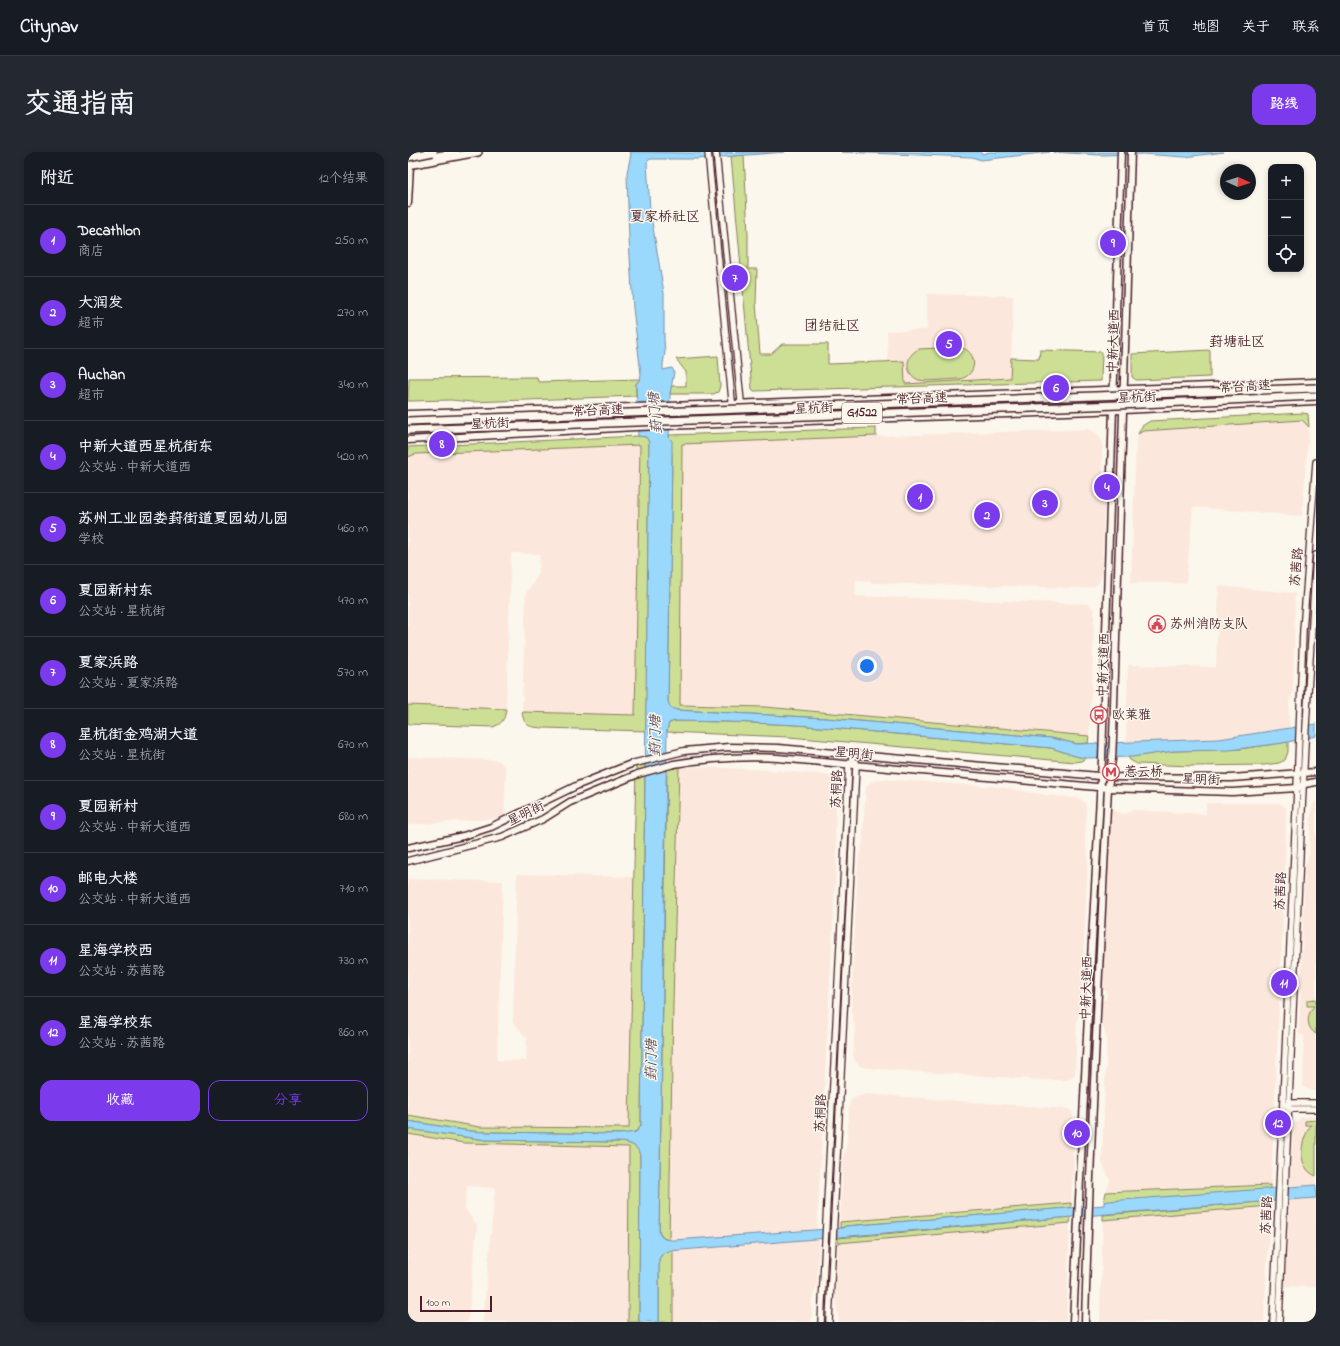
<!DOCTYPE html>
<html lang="zh">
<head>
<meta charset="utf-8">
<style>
  :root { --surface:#171b24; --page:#242831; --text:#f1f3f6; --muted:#9ea1a6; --line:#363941; --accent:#7c3aed }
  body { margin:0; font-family:"Indie Flower","LXGW WenKai TC",sans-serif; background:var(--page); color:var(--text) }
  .controls { position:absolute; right:12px; top:12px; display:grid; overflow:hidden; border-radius:8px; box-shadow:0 2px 6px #0003 }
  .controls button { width:36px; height:36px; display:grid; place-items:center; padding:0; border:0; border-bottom:1px solid var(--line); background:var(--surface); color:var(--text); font:20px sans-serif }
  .compass { position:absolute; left:812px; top:12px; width:36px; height:36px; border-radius:50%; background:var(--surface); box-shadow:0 2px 6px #0003; rotate:93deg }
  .scale { position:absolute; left:12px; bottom:10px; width:72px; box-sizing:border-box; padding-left:4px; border:2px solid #4a1f2b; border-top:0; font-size:11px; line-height:14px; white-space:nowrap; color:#4a1f2b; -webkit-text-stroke:3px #fbf7ec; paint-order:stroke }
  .you { position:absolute; left:459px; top:514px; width:14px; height:14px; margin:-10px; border:3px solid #fff; border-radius:50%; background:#1a73e8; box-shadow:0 0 0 6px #1a73e833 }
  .badge { display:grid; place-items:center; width:26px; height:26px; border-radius:50%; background:var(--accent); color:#fff; font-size:13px; font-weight:700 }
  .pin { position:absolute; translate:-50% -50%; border:2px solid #fff; box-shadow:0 1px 4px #0006 }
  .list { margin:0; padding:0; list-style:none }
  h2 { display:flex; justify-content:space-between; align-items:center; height:52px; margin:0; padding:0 16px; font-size:17px }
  h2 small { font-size:13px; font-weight:400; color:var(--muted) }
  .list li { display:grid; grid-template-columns:26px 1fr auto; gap:12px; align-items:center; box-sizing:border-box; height:72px; padding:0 16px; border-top:1px solid var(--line) }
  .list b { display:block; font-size:15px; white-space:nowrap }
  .list p { margin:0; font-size:13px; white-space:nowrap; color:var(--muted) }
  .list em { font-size:13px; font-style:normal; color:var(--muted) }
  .actions { display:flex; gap:8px; padding:12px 16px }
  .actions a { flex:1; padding:9px 0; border:1px solid var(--accent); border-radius:12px; text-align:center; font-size:14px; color:var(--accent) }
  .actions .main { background:var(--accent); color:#fff }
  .icon { flex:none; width:22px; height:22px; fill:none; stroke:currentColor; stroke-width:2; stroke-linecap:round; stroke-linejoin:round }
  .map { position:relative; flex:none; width:908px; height:1170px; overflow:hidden; border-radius:12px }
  header { display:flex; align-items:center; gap:24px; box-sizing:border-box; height:56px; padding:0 20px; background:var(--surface); border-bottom:1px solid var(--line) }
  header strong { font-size:19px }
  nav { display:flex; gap:22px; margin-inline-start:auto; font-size:14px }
  .intro { display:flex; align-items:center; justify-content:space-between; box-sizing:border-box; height:96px; padding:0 24px }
  h1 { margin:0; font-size:28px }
  .button { padding:10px 18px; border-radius:12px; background:var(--accent); color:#fff; font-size:14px; font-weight:700 }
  main { display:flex; gap:24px; padding:0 24px }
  aside { flex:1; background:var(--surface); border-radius:12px; box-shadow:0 2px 6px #0003 }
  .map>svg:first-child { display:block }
  .built { fill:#fce7dc }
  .green { fill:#cddf94; stroke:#8c7f60 }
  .water { fill:#9bd9fc; stroke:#7b8fa8 }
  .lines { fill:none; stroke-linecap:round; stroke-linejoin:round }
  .secondary-casing { stroke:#4a1f2b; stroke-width:8 }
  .primary-casing { stroke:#4a1f2b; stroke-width:9 }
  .highway-casing { stroke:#4a1f2b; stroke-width:10 }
  .secondary { stroke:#fbf7ec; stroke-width:5.5 }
  .primary { stroke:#fbf7ec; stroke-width:6 }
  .highway { stroke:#fbf7ec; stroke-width:7 }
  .primary-bridge-casing { stroke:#4a1f2b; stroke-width:9; stroke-linecap:butt }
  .highway-bridge-casing { stroke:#4a1f2b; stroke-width:10; stroke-linecap:butt }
  .primary-bridge { stroke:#fbf7ec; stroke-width:6 }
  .highway-bridge { stroke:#fbf7ec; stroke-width:7 }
  .labels { text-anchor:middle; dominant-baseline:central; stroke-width:3; stroke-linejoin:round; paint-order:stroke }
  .shield { fill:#fbf7ec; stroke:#7f6065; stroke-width:1 }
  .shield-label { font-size:12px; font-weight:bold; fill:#4a1f2b }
  .street-label { font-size:13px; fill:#4a1f2b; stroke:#fbf7ec }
  .poi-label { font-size:13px; fill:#4a1f2b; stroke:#fbf7ec; text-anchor:start }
  .neighbourhood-label { font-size:14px; fill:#4a1f2b; stroke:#fbf7ec }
  .water-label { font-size:14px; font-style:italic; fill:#5e4e5f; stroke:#fbf7ec }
</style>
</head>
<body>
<header>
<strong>Citynav</strong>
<nav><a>首页</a><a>地图</a><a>关于</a><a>联系</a></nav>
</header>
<div class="intro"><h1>交通指南</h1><a class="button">路线</a></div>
<main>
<aside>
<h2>附近<small>12个结果</small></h2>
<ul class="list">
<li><span class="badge">1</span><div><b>Decathlon</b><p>商店</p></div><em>250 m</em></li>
<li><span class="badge">2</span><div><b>大润发</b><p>超市</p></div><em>270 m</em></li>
<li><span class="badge">3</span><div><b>Auchan</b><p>超市</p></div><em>340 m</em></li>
<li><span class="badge">4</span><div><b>中新大道西星杭街东</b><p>公交站 · 中新大道西</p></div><em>420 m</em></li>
<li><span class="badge">5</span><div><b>苏州工业园娄葑街道夏园幼儿园</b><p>学校</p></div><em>460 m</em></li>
<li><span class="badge">6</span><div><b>夏园新村东</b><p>公交站 · 星杭街</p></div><em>470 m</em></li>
<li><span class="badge">7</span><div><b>夏家浜路</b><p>公交站 · 夏家浜路</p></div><em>570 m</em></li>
<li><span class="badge">8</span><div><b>星杭街金鸡湖大道</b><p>公交站 · 星杭街</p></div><em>670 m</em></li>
<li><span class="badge">9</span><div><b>夏园新村</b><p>公交站 · 中新大道西</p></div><em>680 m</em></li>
<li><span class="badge">10</span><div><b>邮电大楼</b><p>公交站 · 中新大道西</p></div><em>710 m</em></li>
<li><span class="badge">11</span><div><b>星海学校西</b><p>公交站 · 苏茜路</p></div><em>730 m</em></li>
<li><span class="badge">12</span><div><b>星海学校东</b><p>公交站 · 苏茜路</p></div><em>860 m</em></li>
</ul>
<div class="actions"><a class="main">收藏</a><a>分享</a></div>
</aside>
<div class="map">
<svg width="908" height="1170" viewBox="0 0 908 1170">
  <rect width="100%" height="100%" fill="#fbf7ec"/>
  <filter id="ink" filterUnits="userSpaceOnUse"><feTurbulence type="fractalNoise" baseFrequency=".025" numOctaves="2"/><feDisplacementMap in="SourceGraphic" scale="8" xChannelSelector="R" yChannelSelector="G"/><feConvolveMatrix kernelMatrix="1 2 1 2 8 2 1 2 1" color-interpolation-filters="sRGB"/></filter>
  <g filter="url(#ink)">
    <g class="built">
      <path d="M519,142L605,144L603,226L497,232L496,209H480L479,179L519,178Z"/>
      <path d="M894,268L901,275L894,364L785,355L778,431H723L728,290L730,282L735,279Z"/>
      <path d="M680,277L687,280L692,285L694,293V315L697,325L694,418L693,426L690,432L684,435L676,436L464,431L463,429L448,428L447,444L681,452L686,458V464L684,538L682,553L681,584L357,555L272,553L274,291Z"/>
      <path d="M232,293L227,564L114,560L118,441L131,422L132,402L103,401L98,557L0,553V304L8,302Z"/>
      <path d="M811,434L887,441L885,540L881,551V577L811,587L718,591L720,513L808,515Z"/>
      <path d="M0,605L87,608L91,609L97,615L98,622L96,666L0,673Z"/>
      <path d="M271,614L361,618L420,623L424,625L428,630L429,636L427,683L429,694L409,1078L261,1088L265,852Z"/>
      <path d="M473,627L592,635L637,643L668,646L672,647L677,651L678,658L677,687L680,705L673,849L669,870L667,921L664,926L659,928H635L458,916L452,914L447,909L445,903L447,873L443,858L450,711L454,695L458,636L459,633L465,629Z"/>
      <path d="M908,648V939H904L895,934L896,884L891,882L897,715L901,703L903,660L905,653Z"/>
      <path d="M798,651H870L875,653L878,656L877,717L863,1033L698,1040L702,1028L694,1010L699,886L694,872V849L698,847L699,839L692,838L700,663L705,657L710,661L718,662L723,658L798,662Z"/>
      <path d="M109,722L227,725L221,976L72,975L0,963V727L95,729L89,908L118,909L119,886L105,870Z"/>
      <path d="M459,942L660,957L664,960L665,964L664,997L666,1007L663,1051L432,1070L435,1010L439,992L441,956L442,950L447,945Z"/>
      <path d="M908,963V1135L877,1134L885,980L887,972L892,966Z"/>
      <path d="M0,982L56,991L221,995L220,1170H75L87,1036L59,1034L57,1057L69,1073L60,1170H0Z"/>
      <path d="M862,1054L856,1170H692L695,1068Z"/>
      <path d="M662,1071L658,1170H431L427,1145L430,1091Z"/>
      <path d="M411,1087L409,1133L404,1147L403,1170H265V1099Z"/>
    </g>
    <g class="green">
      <path d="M336,3L340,82V117H349L348,151L352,202H363L374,192H420V212L496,209L497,232L602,226L603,206L631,207L632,198L694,200L693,229L346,239L344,237L323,4Z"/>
      <path d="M550,195C570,197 571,223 552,227C543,227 519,230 511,228C504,226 499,218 500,211C501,204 505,200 511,197Z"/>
      <path d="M802,198V225L728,228L724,225V202Z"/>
      <path d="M310,204L312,234L310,240L305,242H262L263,234H278V220L268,207Z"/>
      <path d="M129,225L130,230L232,227L228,232V244L64,250L43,248L0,249L1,226Z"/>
      <path d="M895,261L900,262L901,275L894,268L735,279L730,282L734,274L742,269Z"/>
      <path d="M468,276V284L274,292L272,553L357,555L681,584L680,591L669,592L643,586L417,566L268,558C262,557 260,554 260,549L264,304L261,283Z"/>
      <path d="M230,284L238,285L241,290L238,579L136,576C122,575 116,575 114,560L227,563L232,293L8,302L0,305V295Z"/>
      <path d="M0,553L98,557C97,567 94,572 85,575L0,572Z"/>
      <path d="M267,569L322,570L390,573L643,596C655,599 666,605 678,606L673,609L667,610L381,585L259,580L260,573L263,570Z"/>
      <path d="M880,590V600L877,608L871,611L856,613L784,614L729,612L722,608L720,605L766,599L832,597Z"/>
      <path d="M228,612H237L233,972C230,982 222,981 212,982L79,980L62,979L0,969V963L72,975L221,976Z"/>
      <path d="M259,614H271L265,852L261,1088L255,1086L251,1080Z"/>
      <path d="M908,847V882C897,875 899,862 906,854H899V848Z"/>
      <path d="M908,968V1024C887,1015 893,987 903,973H897V969Z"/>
      <path d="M0,977L78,988L206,990C217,990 231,991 232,1005L231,1170H220L221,995L56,991L0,982Z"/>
      <path d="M862,1033V1037L696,1050L698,1040Z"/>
      <path d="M862,1049V1054L695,1068V1063Z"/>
      <path d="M663,1051V1056L438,1074L432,1076V1070Z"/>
      <path d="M663,1065L662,1071L430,1091V1086Z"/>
      <path d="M265,1099V1170H251V1107L256,1100Z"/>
    </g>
    <g class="water">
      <path d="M222,0L285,1L377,0L289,7H242L240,9L239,11L242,58L256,141V188L257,200L255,212V218L264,216L266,220L262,242L261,285L264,289V304L260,549L262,555L268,558L417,566L643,586L669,592L811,587L908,572V584L875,591L822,598L766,599L724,605L678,606C666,605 655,599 643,596L390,573L322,570L267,569L261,571L259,578L251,1080C253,1088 260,1088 266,1088L434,1076L438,1074L696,1053V1050L701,1049L908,1033V1046C692,1061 477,1082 261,1099L255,1101L251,1107V1170H231L232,1005C231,991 217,990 206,990L78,988L0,977V969L62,979L79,980L212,982L228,980L233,974L241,290L238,285L230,284L228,232L232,227L233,222L225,156L221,87L219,21L223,2Z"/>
      <path d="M433,0H571L575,2L581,0H642L573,8L564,5Z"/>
      <path d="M645,0H816L777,5L735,2L692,3Z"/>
    </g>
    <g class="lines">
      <g class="secondary-casing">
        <g id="secondary">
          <path d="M300,0L326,269"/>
          <path d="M308,0L335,269"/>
          <path d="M879,952L882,951H908"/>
          <path d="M879,956L881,957H908"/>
          <path d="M413,1170L441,613L446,602"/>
          <path d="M421,1170L448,614V610"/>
          <path d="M865,1170L889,636L895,478L908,310"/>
          <path d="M871,1170L897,592L908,403"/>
        </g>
      </g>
      <g class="primary-casing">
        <g id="primary">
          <path d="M0,9L48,0"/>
          <path d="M0,51L2,13L1,0"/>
          <path d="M713,250L715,247L794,245L801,238"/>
          <path d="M635,256L645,250L706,248L707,246"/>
          <path d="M0,262L324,252L908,230"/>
          <path d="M0,288L227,275L715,258L908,249"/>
          <path d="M266,612C301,606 335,604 370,606L700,636L824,640L889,636L897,632L908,630"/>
          <path d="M0,696L55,684L83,675L170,633L223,612L276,599L321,595L370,596L702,625L823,626L908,620"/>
          <path d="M0,709L94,685L135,667L162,650L230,622"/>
          <path d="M665,1170L681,843L694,608L713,0"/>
          <path d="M677,1170C682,992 691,814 700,636L704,607L705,585L723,0"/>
        </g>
      </g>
      <g class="highway-casing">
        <path id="highway" d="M0,13L70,0"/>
      </g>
      <use href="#secondary" class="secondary"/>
      <use href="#primary" class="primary"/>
      <use href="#highway" class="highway"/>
      <g class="primary-bridge-casing">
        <path id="primary-bridge" d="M230,622L266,612"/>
      </g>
      <g class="highway-bridge-casing">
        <g id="highway-bridge">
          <path d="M0,5L25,0"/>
          <path d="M0,269L908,236"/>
          <path d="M0,278L710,253L908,244"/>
        </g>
      </g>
      <use href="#primary-bridge" class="primary-bridge"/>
      <use href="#highway-bridge" class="highway-bridge"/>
    </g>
  </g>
  <defs>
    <g id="civic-ring" transform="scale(0.9)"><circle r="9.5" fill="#fbf7ec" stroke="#d1495b" stroke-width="1.5"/><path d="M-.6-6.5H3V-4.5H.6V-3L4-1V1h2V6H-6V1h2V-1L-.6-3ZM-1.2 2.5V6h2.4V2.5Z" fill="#d1495b"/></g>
    <g id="bus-ring" transform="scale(0.9)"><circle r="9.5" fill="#fbf7ec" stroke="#d1495b" stroke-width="1.5"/><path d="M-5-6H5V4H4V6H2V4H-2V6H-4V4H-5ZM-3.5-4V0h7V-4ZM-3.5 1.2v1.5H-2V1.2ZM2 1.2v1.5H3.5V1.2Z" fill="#d1495b"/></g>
    <g id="metro-ring" transform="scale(0.9)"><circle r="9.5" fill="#fbf7ec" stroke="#d1495b" stroke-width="1.5"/><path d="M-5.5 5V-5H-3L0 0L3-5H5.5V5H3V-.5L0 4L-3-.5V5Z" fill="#d1495b"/></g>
  </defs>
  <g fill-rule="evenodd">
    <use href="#civic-ring" x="749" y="472"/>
    <use href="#bus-ring" x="691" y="563"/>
    <use href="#metro-ring" x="703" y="620"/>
  </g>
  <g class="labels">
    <rect class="shield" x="434" y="251" width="40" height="20" rx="3"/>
    <g class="shield-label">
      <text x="454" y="261">G1522</text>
    </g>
    <g class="street-label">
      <text transform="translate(706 189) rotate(-88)">中新大道西</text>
      <text transform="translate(837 235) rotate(-3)">常台高速</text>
      <text transform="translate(729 246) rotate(-2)">星杭街</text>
      <text transform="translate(514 247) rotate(-2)">常台高速</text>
      <text transform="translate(406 257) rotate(-2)">星杭街</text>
      <text transform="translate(190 259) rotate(-2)">常台高速</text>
      <text transform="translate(82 272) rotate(-3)">星杭街</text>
      <text transform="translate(889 415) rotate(-85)">苏茜路</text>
      <text transform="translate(696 513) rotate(-88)">中新大道西</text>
      <text transform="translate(446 602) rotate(5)">星明街</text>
      <text transform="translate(793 628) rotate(2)">星明街</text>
      <text transform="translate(429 637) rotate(-87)">苏桐路</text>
      <text transform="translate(118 662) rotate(-26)">星明街</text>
      <text transform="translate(873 739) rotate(-87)">苏茜路</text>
      <text transform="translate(679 836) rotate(-88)">中新大道西</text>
      <text transform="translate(413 961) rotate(-87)">苏桐路</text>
      <text transform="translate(859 1063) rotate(-87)">苏茜路</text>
    </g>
    <g class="poi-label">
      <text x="762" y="472">苏州消防支队</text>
      <text x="704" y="563">欧莱雅</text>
      <text x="716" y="620">惹云桥</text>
    </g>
    <g class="neighbourhood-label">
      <text x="257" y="65">夏家桥社区</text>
      <text x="424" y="174">团结社区</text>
      <text x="829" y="190">葑塘社区</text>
    </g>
    <g class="water-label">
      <text transform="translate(248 261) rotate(-95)">葑门塘</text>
      <text transform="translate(248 584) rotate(-89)">葑门塘</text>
      <text transform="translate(244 908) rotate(-89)">葑门塘</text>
    </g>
  </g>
</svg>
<div class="controls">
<button>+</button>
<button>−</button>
<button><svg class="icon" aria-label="locate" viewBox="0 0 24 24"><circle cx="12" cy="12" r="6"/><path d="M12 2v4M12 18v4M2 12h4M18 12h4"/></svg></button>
</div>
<svg class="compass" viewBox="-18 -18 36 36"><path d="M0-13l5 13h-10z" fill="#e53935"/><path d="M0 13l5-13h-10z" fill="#9ea1a6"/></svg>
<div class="scale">100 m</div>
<div class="you"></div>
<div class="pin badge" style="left:512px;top:345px">1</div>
<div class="pin badge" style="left:579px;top:363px">2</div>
<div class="pin badge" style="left:637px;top:351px">3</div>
<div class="pin badge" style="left:699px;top:335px">4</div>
<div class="pin badge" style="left:541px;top:192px">5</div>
<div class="pin badge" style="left:648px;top:236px">6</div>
<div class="pin badge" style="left:327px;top:126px">7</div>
<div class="pin badge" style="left:34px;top:292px">8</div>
<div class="pin badge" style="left:705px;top:91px">9</div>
<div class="pin badge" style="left:669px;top:981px">10</div>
<div class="pin badge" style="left:876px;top:831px">11</div>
<div class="pin badge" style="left:870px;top:971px">12</div>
</div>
</main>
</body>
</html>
